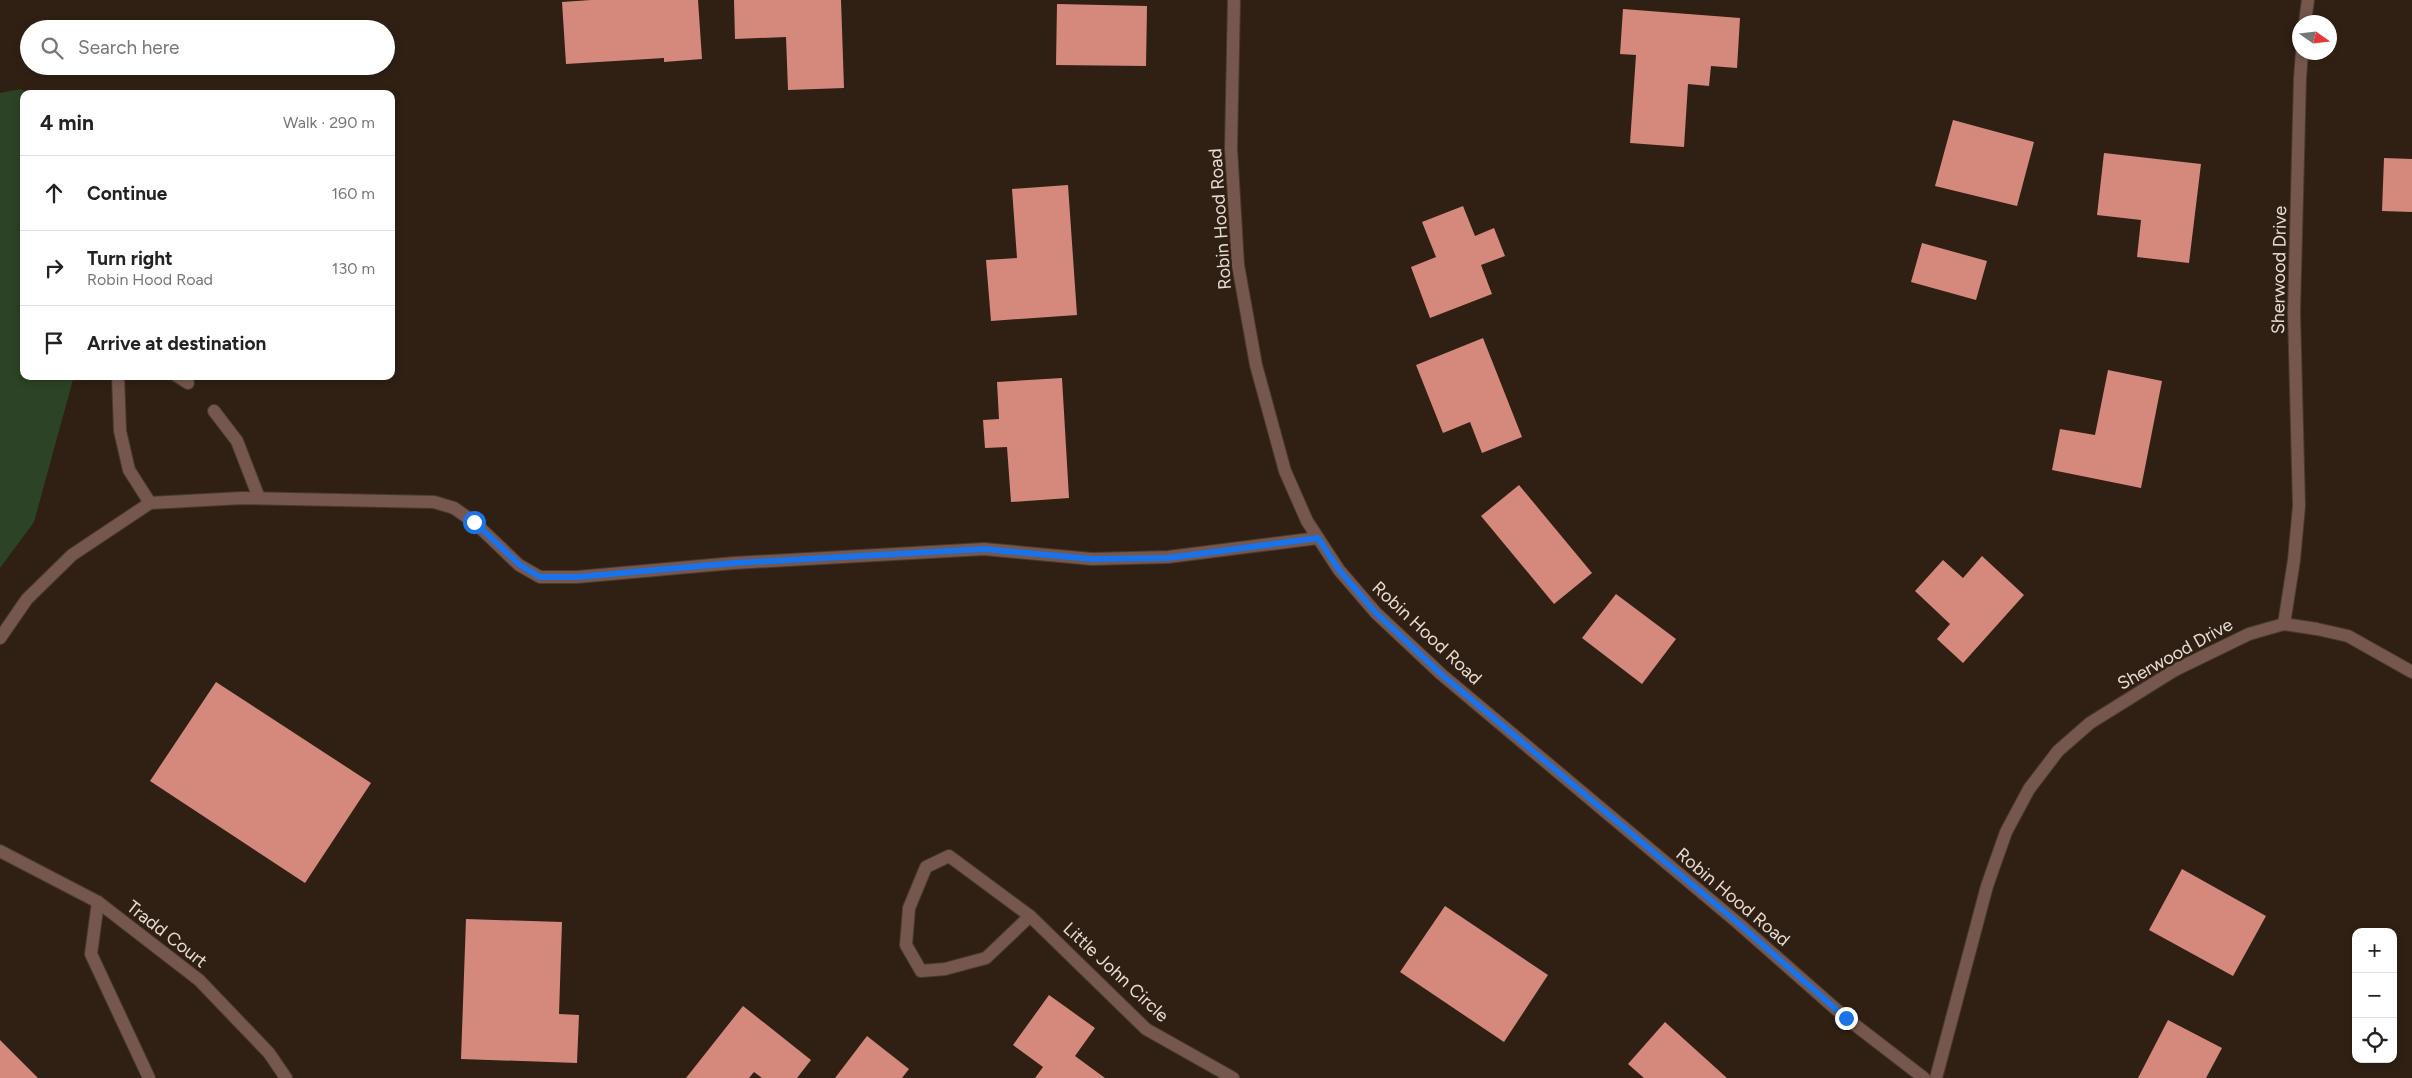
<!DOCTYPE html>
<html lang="en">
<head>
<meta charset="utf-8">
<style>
  :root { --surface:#fff; --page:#f6f6f6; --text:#222; --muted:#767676; --line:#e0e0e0 }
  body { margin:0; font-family:Figtree,sans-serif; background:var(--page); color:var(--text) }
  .controls { position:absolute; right:15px; bottom:15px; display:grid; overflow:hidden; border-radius:10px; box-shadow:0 2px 8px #0003 }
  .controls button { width:45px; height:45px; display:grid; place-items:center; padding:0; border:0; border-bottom:1px solid var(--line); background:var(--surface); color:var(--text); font:25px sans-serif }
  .compass { position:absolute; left:2292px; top:15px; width:45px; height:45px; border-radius:50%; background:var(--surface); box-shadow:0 2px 8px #0003; rotate:104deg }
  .stop { position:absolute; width:15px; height:15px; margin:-11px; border:4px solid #1a73e8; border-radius:50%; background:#fff }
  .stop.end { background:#1a73e8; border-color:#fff; box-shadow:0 1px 5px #0008 }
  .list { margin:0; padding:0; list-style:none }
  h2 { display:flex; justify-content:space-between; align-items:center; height:65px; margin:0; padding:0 20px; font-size:21px }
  h2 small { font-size:16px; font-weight:400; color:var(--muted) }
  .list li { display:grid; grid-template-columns:32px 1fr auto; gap:15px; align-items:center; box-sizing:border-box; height:75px; padding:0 20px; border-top:1px solid var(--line) }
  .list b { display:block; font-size:19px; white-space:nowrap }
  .list p { margin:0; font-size:16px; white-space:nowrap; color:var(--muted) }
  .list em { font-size:16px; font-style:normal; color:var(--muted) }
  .icon { flex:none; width:28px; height:28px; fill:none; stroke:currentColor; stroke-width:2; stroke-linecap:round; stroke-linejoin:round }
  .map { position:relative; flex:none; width:2412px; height:1078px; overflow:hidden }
  .search { position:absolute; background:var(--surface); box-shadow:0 2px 8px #0003; left:20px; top:20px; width:375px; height:55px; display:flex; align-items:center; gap:12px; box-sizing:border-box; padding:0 18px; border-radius:28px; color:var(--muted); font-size:19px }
  .panel { position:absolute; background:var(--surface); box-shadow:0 2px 8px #0003; left:20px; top:90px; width:375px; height:290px; border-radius:10px }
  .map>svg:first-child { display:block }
  .green { fill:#2c4325 }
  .building { fill:#d4897c }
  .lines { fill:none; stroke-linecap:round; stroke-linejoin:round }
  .lane-casing { stroke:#4a3a2f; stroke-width:14 }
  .street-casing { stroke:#4a3a2f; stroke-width:14 }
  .lane { stroke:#75574d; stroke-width:12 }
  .street { stroke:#75574d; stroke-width:12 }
  .route { stroke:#1a73e8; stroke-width:6 }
  .labels { text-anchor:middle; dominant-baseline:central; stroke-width:5; stroke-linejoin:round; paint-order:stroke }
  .street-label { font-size:18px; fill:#e7dcd4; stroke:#302014 }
</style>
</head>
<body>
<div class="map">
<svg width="2412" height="1078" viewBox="0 0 2412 1078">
  <rect width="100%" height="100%" fill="#302014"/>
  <path class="green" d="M21,89L30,94H24V376H74L34,522L0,568V93Z"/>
  <g class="building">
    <path d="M591,0H698L702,59L664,62V58L566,64L562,2Z"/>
    <path d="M734,0H841L844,88L788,90L786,37L735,39Z"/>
    <path d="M1057,4L1147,6L1146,66L1056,65Z"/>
    <path d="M1623,9L1740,18L1737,68L1711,66L1709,86L1688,84L1684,147L1630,143L1636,55L1620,54Z"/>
    <path d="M1953,120L2034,142L2017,206L1935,186Z"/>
    <path d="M2104,153L2201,164L2189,263L2137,257L2141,220L2097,215Z"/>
    <path d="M2384,158L2412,159V212L2382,211Z"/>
    <path d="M1068,185L1077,315L991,321L986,260L1017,258L1012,189Z"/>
    <path d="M1463,206L1475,236L1494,228L1505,256L1481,265L1492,294L1430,318L1411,267L1436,257L1422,222Z"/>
    <path d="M1922,243L1987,261L1976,300L1911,282Z"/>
    <path d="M1483,338L1522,437L1482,453L1470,422L1443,433L1416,365Z"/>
    <path d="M2108,370L2162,381L2141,488L2052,470L2060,429L2095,435Z"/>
    <path d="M1062,378L1069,498L1011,502L1007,447L985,448L983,420L999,419L997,382Z"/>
    <path d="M1519,485L1592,573L1554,604L1481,516Z"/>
    <path d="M1982,556L2024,595L1963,663L1937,639L1950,624L1915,591L1943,560L1963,578Z"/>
    <path d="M1616,594L1676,639L1642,684L1582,638Z"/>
    <path d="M216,682L371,783L305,883L150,781Z"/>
    <path d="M2182,869L2266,916L2233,976L2149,930Z"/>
    <path d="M1445,906L1548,975L1504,1042L1400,972Z"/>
    <path d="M466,919L562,922L559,1014L579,1015L577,1063L461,1059Z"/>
    <path d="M1049,995L1095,1028L1075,1056L1105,1078H1035L1043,1067L1013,1045Z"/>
    <path d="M743,1006L811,1060L797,1078H762L754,1072L749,1078H686Z"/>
    <path d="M2168,1020L2222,1048L2206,1078H2138Z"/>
    <path d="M1665,1022L1727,1078H1644L1628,1064Z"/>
    <path d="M867,1036L909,1069L902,1078H835Z"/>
    <path d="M0,1040L38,1078H0Z"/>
  </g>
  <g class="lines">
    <g class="lane-casing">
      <g id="lane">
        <path d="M118,376L120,431L129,470L150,503L242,498L434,502L454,508L474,522L519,565L540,577H577L734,563L984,549L1092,559L1168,557L1318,538"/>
        <path d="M177,376L188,383"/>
        <path d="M214,411L237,441L259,498"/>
        <path d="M98,902L91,954L149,1078"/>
      </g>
    </g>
    <g class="street-casing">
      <g id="street">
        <path d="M1234,0L1231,148L1238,265L1256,365L1285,471L1307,521L1339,570L1376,613L1441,674L1738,923L1846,1018L1924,1078"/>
        <path d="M2305,22L2308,0"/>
        <path d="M2284,624L2294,560L2299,506L2294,312L2300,78L2302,52"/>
        <path d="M0,638L27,599L72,555L150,503"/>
        <path d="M0,851L98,902L199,980L269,1053L286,1078"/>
        <path d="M949,856L1030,916L986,958L945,969L921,971L906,945L909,908L926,867Z"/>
        <path d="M1030,916L1146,1029L1233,1078"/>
        <path d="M1936,1078L1987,886L2006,832L2029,789L2058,751L2090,723L2175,670L2249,634L2284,624L2317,629L2348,636L2412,672"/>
      </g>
    </g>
    <use href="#lane" class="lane"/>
    <use href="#street" class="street"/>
  </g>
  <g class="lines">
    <path class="route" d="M474,522L520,565L540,577H577L734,563L984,549L1092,559L1168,558L1318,538L1339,570L1376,613L1441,674L1738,923L1846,1018"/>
  </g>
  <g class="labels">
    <g class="street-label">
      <text transform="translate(1220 219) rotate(-94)">Robin Hood Road</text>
      <text transform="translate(2279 270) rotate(-89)">Sherwood Drive</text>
      <text transform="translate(1427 633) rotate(43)">Robin Hood Road</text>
      <text transform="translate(2175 654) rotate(-29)">Sherwood Drive</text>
      <text transform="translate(1733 897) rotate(40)">Robin Hood Road</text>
      <text transform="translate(167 934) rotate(38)">Tradd Court</text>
      <text transform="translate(1116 972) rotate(43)">Little John Circle</text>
    </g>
  </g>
</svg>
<div class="controls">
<button>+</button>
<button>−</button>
<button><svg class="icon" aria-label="locate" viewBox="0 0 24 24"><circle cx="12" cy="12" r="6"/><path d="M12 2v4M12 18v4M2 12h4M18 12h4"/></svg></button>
</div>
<svg class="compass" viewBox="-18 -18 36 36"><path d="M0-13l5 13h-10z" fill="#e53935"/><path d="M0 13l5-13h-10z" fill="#767676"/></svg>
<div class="stop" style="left:474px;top:522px"></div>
<div class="stop end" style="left:1846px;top:1018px"></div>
<div class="search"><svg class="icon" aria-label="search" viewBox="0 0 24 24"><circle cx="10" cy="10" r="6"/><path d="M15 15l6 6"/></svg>Search here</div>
<section class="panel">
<h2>4 min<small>Walk · 290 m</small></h2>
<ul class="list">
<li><svg class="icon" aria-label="ahead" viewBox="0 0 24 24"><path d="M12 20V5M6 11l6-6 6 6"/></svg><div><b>Continue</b></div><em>160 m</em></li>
<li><svg class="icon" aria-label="right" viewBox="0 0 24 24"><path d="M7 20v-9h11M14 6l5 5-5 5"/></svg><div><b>Turn right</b><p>Robin Hood Road</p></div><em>130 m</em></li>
<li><svg class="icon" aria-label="arrive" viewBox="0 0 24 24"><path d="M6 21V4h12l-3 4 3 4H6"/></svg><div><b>Arrive at destination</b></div></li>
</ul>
</section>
</div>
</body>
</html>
